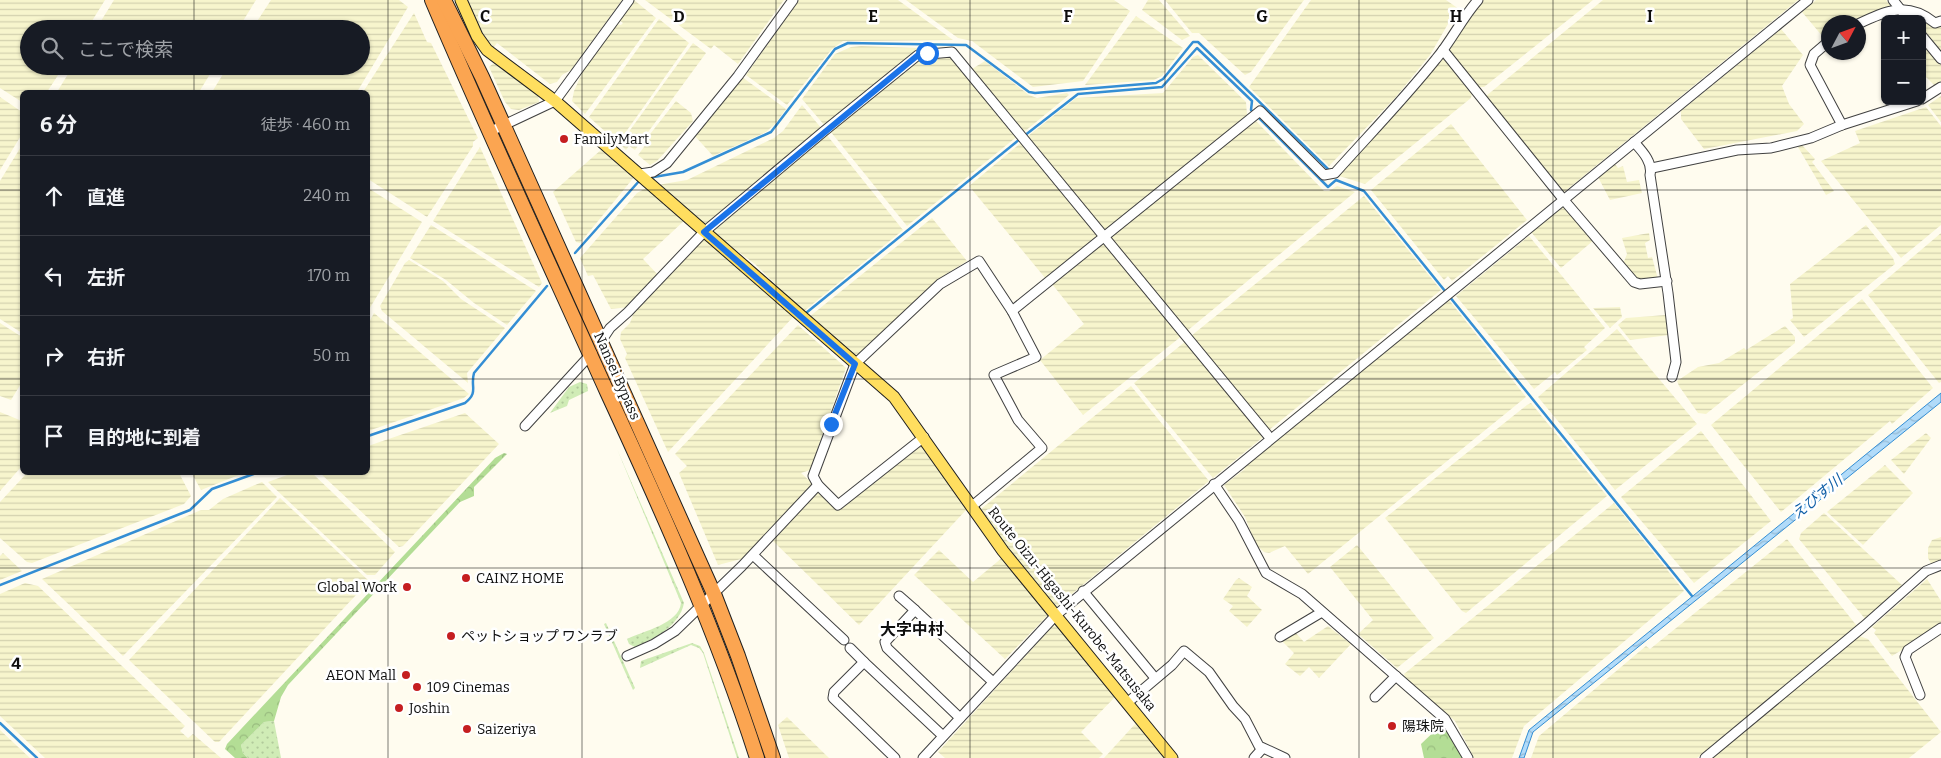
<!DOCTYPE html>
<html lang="ja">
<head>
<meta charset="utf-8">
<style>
  :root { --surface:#171b24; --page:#20242c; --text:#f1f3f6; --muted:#9ea1a6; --line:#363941 }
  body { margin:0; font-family:Bitter,"Noto Sans JP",serif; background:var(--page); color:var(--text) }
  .controls { position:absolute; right:15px; top:15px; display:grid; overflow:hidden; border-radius:8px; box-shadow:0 1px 4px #0004 }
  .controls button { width:45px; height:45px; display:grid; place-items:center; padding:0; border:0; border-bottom:1px solid var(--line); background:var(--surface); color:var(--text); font:25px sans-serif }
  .compass { position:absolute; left:1821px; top:15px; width:45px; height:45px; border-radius:50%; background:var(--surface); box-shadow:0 1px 4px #0004; rotate:49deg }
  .stop { position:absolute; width:15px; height:15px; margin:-11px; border:4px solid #1a73e8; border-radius:50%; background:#fff }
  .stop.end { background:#1a73e8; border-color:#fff; box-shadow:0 1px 5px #0008 }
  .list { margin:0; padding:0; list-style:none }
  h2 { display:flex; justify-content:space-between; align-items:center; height:65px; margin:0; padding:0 20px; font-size:21px }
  h2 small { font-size:16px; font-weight:400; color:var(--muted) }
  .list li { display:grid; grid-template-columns:32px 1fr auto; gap:15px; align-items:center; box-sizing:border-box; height:80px; padding:0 20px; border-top:1px solid var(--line) }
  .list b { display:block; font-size:19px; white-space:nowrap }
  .list em { font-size:16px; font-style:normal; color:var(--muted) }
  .icon { flex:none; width:28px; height:28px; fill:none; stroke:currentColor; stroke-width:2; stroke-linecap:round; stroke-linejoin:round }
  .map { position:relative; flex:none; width:1941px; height:758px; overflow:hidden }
  .search { position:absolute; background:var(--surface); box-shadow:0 1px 4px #0004; left:20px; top:20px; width:350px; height:55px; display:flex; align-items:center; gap:12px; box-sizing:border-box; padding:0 18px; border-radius:28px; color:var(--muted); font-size:19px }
  .panel { position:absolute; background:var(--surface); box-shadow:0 1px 4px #0004; left:20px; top:90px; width:350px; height:385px; border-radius:8px }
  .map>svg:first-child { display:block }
  .farmland { fill:url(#farmland-rules) }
  .grass { fill:url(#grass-dots) }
  .forest { fill:url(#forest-crowns) }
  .water { fill:url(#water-waves); stroke:#348ed4 }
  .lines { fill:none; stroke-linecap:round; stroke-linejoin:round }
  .stream { stroke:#348ed4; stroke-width:2.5 }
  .minor-casing { stroke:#414141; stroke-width:11 }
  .major-casing { stroke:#1f1f1f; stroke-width:13 }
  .highway-casing { stroke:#1f1f1f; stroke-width:16 }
  .minor { stroke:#fff; stroke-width:9 }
  .major { stroke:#ffde5f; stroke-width:11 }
  .highway { stroke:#fba551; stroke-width:14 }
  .route { stroke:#1a73e8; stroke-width:6 }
  .grid { fill:none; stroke:#0e0e0e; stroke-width:1; stroke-opacity:0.55 }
  .poi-dot { fill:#c51e20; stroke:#fff; stroke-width:2 }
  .labels { text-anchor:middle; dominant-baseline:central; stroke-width:5; stroke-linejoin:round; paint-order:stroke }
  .poi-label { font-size:14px; fill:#0e0e0e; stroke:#fff; text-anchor:start }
  .street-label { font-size:14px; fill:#0e0e0e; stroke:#fff }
  .water-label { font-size:15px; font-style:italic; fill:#105fa7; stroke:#fff }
  .quarter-label { font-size:16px; font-weight:bold; fill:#0e0e0e; stroke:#fff }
  .grid-label { font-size:16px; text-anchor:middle; font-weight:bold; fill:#0e0e0e; stroke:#fff; stroke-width:5; stroke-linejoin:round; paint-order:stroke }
</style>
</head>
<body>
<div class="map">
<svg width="1941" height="758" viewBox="0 0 1941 758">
  <defs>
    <pattern id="farmland-rules" width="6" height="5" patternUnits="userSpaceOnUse" patternTransform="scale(1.25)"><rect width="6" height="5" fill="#f7f5cd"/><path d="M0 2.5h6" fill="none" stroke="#d3d1af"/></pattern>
    <pattern id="grass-dots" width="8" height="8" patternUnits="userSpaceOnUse" patternTransform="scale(1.25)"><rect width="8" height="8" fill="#d0ecb6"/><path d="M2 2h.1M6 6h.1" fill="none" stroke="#b1c99b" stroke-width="1.8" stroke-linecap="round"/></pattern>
    <pattern id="forest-crowns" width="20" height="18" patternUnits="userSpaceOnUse" patternTransform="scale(1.25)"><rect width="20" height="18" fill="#b3dd95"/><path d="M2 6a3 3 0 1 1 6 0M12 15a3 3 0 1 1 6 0" fill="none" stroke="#99bc7f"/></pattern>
    <pattern id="water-waves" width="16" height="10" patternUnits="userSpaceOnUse" patternTransform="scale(1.25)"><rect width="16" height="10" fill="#b1dbf9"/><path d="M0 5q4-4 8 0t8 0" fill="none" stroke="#97bbd4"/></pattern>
  </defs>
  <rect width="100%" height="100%" fill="#fffcef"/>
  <g class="farmland">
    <path d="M0,0H105L87,29H29V66H64L47,92H22V102L0,88Z"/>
    <path d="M114,0H256L238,29H96Z"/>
    <path d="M271,0H399L408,7L357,92H212L228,66H361V29H252Z"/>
    <path d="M467,0H622L571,70L562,75L557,82L550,84L497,43L493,48L480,29Z"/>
    <path d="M634,0L656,18L585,114L572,101L574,91L583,71L617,24L621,25L623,23L619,20Z"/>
    <path d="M645,0H784L738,64L714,45L711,49Z"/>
    <path d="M799,0H898L953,40L843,41L832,49L787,105L746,75Z"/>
    <path d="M906,0H1114L1130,11L1083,81L1033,87L972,41L958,38Z"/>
    <path d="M1148,0H1159L1190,36L1182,40L1142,10Z"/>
    <path d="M1165,0H1304L1251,72L1245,75L1199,33H1192Z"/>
    <path d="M1311,0H1446L1459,9L1448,24L1430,55L1395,98L1329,166L1249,87Z"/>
    <path d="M1484,0H1593L1484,87H1478L1448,50L1467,17Z"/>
    <path d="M1603,0H1798L1564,192L1486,96Z"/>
    <path d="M1816,0H1886L1892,8L1844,22H1828V32L1823,37L1802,12Z"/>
    <path d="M414,13L427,42L431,43L478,138L473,142V146L427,217L368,179V92H363Z"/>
    <path d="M1917,15L1922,16L1932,26H1941V51L1922,28V19H1915Z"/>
    <path d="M1136,16L1183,48L1162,76L1154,80L1085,85Z"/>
    <path d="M659,19L689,43L618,143L589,117Z"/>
    <path d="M1781,29L1803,55L1782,86L1789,104L1804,124L1797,131L1704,149L1681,119V111Z"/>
    <path d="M1922,41L1941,64V81L1935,86L1922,73Z"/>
    <path d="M693,43L706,53L635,150L629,146L626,150L620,144Z"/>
    <path d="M861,46L917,48V53L825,126L802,99L835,54L851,47Z"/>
    <path d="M954,55L1019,135L907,226L830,131L920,59L928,56Z"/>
    <path d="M1198,55L1246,102L1247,115L1105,230L1028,136L1076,98L1163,93L1193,57Z"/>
    <path d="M1443,56L1472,93L1471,98L1365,184L1336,175Z"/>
    <path d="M496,61L538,93L539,102L519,110L511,109L505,102L489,67Z"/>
    <path d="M985,61L1029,95L1037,98L1067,93L1069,95L1024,132L972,69Z"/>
    <path d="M73,66H215L199,92H57Z"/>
    <path d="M742,77L786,109L775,124L766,132L713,156L694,135Z"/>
    <path d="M1941,96V122L1928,105Z"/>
    <path d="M0,97L22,112V134L0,170Z"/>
    <path d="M676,101L691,113L693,121L657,161L650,165L638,155L647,143V138Z"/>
    <path d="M802,105L822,129L707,224L703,223L657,185L687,180L774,138L783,131Z"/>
    <path d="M1926,107L1941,126V225L1901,258L1821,161L1860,143L1855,131Z"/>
    <path d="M1256,121L1324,191H1329L1337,186L1355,192L1187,331L1110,236Z"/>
    <path d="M1451,124L1527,220L1452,281L1448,276L1444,280L1371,190Z"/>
    <path d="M826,134L903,230L803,312L755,264L710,231Z"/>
    <path d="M1022,142L1100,236L1046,279L969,186Z"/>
    <path d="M22,145V333L0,319V181Z"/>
    <path d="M1802,145L1815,159L1812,162L1834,191L1826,195L1798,147Z"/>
    <path d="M480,147L542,283L539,287L433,221Z"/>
    <path d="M602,149L635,176L580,243L576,242L553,192Z"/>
    <path d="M1615,164L1618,168L1623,166L1627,182L1639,180L1642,193L1610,200L1598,177Z"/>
    <path d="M648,187L685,220L643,259L659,276L629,307L611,309L593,275L588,276L580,258L637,193Z"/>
    <path d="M368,188L422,222L368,311Z"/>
    <path d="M1364,196L1441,290L1268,431L1191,336Z"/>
    <path d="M1565,205L1594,240L1561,268L1531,232Z"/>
    <path d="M932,218L967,261L937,280L857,359L809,317Z"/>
    <path d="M431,225L536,291L507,325L474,303L446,280L410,258Z"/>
    <path d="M1866,225L1893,258L1895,264L1804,337L1790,320L1793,318L1790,284Z"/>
    <path d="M1649,233L1650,240L1645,243L1648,258L1652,257L1658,279L1640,282L1623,264L1627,254L1622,238Z"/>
    <path d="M1941,233V382L1939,383L1868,295Z"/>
    <path d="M1529,236L1605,328L1584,347L1587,350L1557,375L1555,372L1534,389L1456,296Z"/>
    <path d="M705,238L794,316L668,452L625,358L627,354L620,339L621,332L630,323L634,312Z"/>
    <path d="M1105,240L1183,335L1083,415L1040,360L1084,324L1052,284Z"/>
    <path d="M409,260L443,281L461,299L505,328L467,373L468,383L382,311L380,306L405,263Z"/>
    <path d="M1862,299L1933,388L1892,424L1890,421L1781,512L1711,425Z"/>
    <path d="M1449,300L1526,397L1308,574L1285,546L1269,553L1264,552L1256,545L1245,517L1224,485L1245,469L1243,466Z"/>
    <path d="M1620,307L1622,317L1610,328L1593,308Z"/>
    <path d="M374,313L469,394L464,398L368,431V324Z"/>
    <path d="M1666,315L1669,335L1630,340L1618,325L1626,318Z"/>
    <path d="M0,323L22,337V382L11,400L0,396Z"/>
    <path d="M798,325L846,368L810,470L801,473L812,483L811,487L745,558L718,565L679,473L687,466L675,454Z"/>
    <path d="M1785,326L1795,337V343L1706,414L1698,413L1679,386L1677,381L1698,367L1719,363L1744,348L1746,350Z"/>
    <path d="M1617,329L1697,424L1615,490L1538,397Z"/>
    <path d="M1186,341L1260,431L1262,438L1213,478L1134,383Z"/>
    <path d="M1131,386L1209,481L1056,607L1003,542L981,509Z"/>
    <path d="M1531,403L1607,496L1466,613L1462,611L1385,518L1527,405Z"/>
    <path d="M0,412L22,421V466L0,491Z"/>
    <path d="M465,413L499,444L403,546L399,547L320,473L368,472V446Z"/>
    <path d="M1701,431L1771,521L1694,583L1621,497Z"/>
    <path d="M1926,433L1931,438L1904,474L1891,460Z"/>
    <path d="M923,444L967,509L859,625L773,541L818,490L840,510Z"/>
    <path d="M1885,465L1913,493L1863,545L1827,512Z"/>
    <path d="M28,472L179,473L191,496L184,504L32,563L27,562L0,538V502Z"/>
    <path d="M191,472H244V473L201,490Z"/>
    <path d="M295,472L312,473L395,552L375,575H367L268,482Z"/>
    <path d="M262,482L277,497L123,656L42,579L201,510H209L223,499Z"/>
    <path d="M280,498L369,581L219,742H215L129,660Z"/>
    <path d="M1614,503L1684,591L1524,726L1512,758H1474L1455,721L1406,679L1404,674Z"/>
    <path d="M1824,513L1902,585L1866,620L1799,539L1801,533Z"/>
    <path d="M1941,537V562L1932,565L1928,558V548L1932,540Z"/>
    <path d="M1787,539L1857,626L1697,758H1531L1539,736L1646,646L1650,649Z"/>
    <path d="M1357,545L1434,638L1397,668L1358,634L1373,620L1330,567Z"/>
    <path d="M939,550L973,582L1003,557L1046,611L1047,616L1005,659L914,575Z"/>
    <path d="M3,553L22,571L0,580V556Z"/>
    <path d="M1239,578L1252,587L1247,596L1262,610L1247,627L1229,611L1233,606L1223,599L1236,580Z"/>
    <path d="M1927,579L1941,601V626L1892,656L1874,633L1876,630L1872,627Z"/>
    <path d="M25,583L38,586L185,726L180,731L188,738L193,734L221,758H45L0,716V594Z"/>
    <path d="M1057,624L1116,696L1081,732L1103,754L1099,758H945L938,752L1052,627Z"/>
    <path d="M1328,626L1351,644L1319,678L1309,667L1300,676L1285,664L1294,653L1282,641L1295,632L1304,642Z"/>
    <path d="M1859,636L1868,639L1941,732L1909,758H1711Z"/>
    <path d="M787,717L829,758H789L778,725Z"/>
    <path d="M1136,723L1166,758H1104Z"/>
    <path d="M0,730L30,758H0Z"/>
  </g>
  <g class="grass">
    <path d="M580,382L587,384L588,391L569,400L567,406L550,413L569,387Z"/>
    <path d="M617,449L684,603C680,625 655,639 635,647L629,644L627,639C643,631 679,624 681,603Z"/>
    <path d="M606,623L635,688L633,690L604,624Z"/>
    <path d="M692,643L700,646L704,653L739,758H737L703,653L699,648L691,645L640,668L641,661Z"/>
    <path d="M274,721L281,758H248L243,753L241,745L264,722Z"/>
  </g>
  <g class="forest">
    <path d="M504,453L507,454L474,487V496L460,502L288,685L281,697L274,721L264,722L241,745L243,753L248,758H235L225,749L227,744L495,458Z"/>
    <path d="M1441,725L1449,727L1465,758H1424L1421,744Z"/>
  </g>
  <path class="water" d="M1941,393V402L1533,732L1524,758H1519L1529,730Z"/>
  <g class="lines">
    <g class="stream">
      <path d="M1257,116L1328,187L1336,180L1364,191L1692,596"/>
      <path d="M1024,136L1078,94L1162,87L1197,48L1252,101L1251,110L1253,112"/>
      <path d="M648,178L683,172L771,132L835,49L848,43L966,45L1029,92L1035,93L1156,83L1163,79L1193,42H1198L1330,171"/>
      <path d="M575,253L640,180"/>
      <path d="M806,313L1020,139"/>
      <path d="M368,436L465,403C479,392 470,387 474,373L547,286"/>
      <path d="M0,585L190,510L212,489L259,472"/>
      <path d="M0,723L37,758"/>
    </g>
    <g class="minor-casing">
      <g id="minor">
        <path d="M1893,0L1908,19"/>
        <path d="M1858,24C1887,10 1908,1 1935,23L1941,21"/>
        <path d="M1922,36L1941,59"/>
        <path d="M1828,42L1814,54L1810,65L1842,125"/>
        <path d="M1443,50L1563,199L1634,282L1640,284L1667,281"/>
        <path d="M1922,99L1941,87"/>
        <path d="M489,132L555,101L629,0"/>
        <path d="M1634,142C1642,151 1653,162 1650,175L1668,293L1676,362L1672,377"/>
        <path d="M1652,168L1737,150L1771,148L1811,138L1842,125L1917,101"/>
        <path d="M640,174L653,172L667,163L738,76L793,0"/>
        <path d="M1012,311L1260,111L1324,175L1335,173C1369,135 1404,99 1436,59C1452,40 1462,18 1478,0"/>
        <path d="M600,343L610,328L628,312L704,232L823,132L918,55L952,52L1270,438"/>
        <path d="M525,426L592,353"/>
        <path d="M924,437L838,505L818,485L813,476L855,364L940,284L979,261L1012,311L1036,357L994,375L1018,420L1042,448L971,507"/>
        <path d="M1214,484L1239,521L1266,573L1302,594L1445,719L1468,758"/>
        <path d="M753,555L844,640"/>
        <path d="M1083,591L1155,678"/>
        <path d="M899,596L915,610"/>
        <path d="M1280,637L1322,612"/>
        <path d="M850,648L864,662"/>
        <path d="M627,656L654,644L675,631L742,566L818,485"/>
        <path d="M1920,695L1905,657L1908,650L1941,628"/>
        <path d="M1375,697L1396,676"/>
        <path d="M1127,703L1172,665L1184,651L1209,672L1233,706L1245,719L1259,746L1285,758"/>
        <path d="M960,718L887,648L885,642L888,639L915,610L993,682"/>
        <path d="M895,758L833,698L834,692L864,662L943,736"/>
        <path d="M923,758L1056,615L1808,0"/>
        <path d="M1254,758L1262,749"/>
        <path d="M1705,758L1864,626L1926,571L1941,565"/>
      </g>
    </g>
    <g class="major-casing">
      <path id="major" d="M461,0L477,36L487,50L555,101L894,397L1003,551L1172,758"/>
    </g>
    <g class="highway-casing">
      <g id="highway">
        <path d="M432,0C488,132 549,263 608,394C663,513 717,633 757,758"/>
        <path d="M444,0L482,77L714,594L738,656L773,758"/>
      </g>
    </g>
    <use href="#minor" class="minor"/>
    <use href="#major" class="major"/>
    <use href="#highway" class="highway"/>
  </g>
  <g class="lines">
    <path class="route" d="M831,424L855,364L704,232L918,55L927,53"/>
  </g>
  <path class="grid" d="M194,0V29M388,0V758M582,0V758M776,0V758M970,0V758M1165,0V758M1359,0V758M1553,0V758M1747,0V758M194,66V92M0,190H22M368,190H1941M0,379H22M368,379H1941M194,472V758M0,568H1941"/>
  <g class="poi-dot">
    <circle cx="564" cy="139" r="5"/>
    <circle cx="466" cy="578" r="5"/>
    <circle cx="407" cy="587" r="5"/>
    <circle cx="451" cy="636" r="5"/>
    <circle cx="406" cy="675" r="5"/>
    <circle cx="417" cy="687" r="5"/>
    <circle cx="399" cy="708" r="5"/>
    <circle cx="1392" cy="726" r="5"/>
    <circle cx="467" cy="729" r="5"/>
  </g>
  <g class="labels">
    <g class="poi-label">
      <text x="574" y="139">FamilyMart</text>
      <text x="476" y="578">CAINZ HOME</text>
      <text x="397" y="587" text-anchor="end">Global Work</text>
      <text x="461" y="636">ペットショップ ワンラブ</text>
      <text x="396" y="675" text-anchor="end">AEON Mall</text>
      <text x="427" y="687">109 Cinemas</text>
      <text x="409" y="708">Joshin</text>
      <text x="1402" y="726">陽珠院</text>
      <text x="477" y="729">Saizeriya</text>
    </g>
    <g class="street-label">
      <text transform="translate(617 376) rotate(66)">Nansei Bypass</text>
      <text transform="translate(1072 609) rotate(51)">Route Oizu-Higashi-Kurobe-Matsusaka</text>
    </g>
    <g class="water-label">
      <text transform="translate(1817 497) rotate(-39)">えびす川</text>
    </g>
    <g class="quarter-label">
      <text x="912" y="629">大字中村</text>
    </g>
  </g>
  <g class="grid-label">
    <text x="485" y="22">C</text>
    <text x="679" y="22">D</text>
    <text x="873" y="22">E</text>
    <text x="1068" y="22">F</text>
    <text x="1262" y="22">G</text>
    <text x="1456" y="22">H</text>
    <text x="1650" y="22">I</text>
    <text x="16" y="669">4</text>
  </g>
</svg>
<div class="controls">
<button>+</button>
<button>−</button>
</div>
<svg class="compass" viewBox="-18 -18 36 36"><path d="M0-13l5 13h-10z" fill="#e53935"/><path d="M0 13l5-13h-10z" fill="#9ea1a6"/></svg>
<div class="stop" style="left:927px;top:53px"></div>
<div class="stop end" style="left:831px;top:424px"></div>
<div class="search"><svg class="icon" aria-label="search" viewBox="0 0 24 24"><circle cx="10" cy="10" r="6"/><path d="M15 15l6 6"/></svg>ここで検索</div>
<section class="panel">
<h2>6 分<small>徒歩 · 460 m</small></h2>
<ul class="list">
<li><svg class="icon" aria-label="ahead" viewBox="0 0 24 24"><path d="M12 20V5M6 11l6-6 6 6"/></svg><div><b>直進</b></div><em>240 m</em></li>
<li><svg class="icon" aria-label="left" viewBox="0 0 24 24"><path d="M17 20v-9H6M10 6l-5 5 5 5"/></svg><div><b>左折</b></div><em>170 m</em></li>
<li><svg class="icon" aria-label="right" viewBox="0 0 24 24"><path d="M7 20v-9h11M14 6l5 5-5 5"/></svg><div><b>右折</b></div><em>50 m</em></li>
<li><svg class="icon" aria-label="arrive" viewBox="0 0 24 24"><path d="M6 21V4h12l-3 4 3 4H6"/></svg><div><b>目的地に到着</b></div></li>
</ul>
</section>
</div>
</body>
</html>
